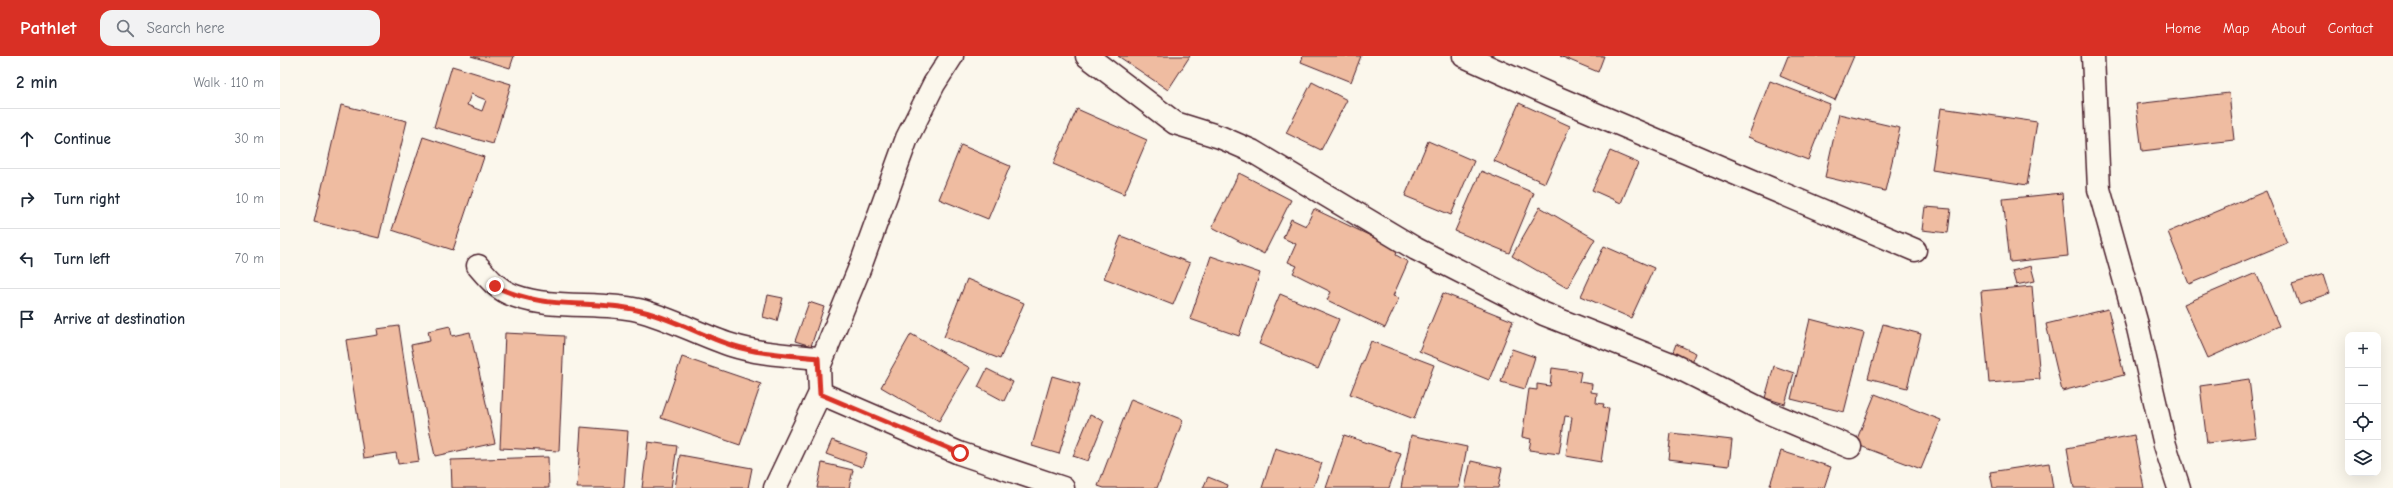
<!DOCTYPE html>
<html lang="en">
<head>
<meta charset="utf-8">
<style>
  :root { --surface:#fff; --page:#f2f2f3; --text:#1f2937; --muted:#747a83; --line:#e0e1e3; --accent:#d93025 }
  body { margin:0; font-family:"Comic Neue",sans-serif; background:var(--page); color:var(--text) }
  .controls { position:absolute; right:12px; bottom:12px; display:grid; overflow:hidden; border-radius:8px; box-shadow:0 4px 16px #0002 }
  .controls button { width:36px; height:36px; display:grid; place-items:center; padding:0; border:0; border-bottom:1px solid var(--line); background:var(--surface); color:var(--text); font:20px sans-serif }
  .stop { position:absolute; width:12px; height:12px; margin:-9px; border:3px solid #d93025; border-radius:50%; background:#fff }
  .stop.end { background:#d93025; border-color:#fff; box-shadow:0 1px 4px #0008 }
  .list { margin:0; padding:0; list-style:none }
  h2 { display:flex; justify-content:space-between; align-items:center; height:52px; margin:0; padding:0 16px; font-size:17px }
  h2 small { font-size:13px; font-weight:400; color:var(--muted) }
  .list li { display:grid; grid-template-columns:26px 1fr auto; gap:12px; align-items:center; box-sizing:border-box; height:60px; padding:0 16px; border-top:1px solid var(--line) }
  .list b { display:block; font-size:15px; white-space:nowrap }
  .list em { font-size:13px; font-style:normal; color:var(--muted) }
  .icon { flex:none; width:22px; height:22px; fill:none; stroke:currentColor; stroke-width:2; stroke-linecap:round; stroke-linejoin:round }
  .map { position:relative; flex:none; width:2113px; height:432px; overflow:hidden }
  header { display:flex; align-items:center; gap:24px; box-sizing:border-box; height:56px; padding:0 20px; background:var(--accent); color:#fff }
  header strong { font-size:19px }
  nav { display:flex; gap:22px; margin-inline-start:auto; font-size:14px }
  .search { width:280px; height:36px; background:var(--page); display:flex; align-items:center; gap:10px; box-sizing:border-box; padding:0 14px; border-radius:12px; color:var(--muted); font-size:15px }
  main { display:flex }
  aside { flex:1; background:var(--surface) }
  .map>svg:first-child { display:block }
  .building { fill:#efbca1; stroke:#4a1f2b; fill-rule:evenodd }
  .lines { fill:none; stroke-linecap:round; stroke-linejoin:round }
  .minor-casing { stroke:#4a1f2b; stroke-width:25 }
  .minor { stroke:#fbf7ec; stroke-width:22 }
  .route { stroke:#d93025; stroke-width:5 }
</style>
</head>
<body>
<header>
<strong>Pathlet</strong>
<div class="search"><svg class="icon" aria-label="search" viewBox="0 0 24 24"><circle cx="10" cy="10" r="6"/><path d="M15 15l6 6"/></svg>Search here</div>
<nav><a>Home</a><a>Map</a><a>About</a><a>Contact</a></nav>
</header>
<main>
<aside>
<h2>2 min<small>Walk · 110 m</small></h2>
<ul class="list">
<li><svg class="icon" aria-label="ahead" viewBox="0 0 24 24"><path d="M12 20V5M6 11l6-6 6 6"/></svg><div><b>Continue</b></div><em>30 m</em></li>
<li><svg class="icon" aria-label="right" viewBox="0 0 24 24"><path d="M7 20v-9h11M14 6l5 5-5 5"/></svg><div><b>Turn right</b></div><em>10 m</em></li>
<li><svg class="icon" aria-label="left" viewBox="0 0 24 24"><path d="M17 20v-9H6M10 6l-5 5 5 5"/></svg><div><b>Turn left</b></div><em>70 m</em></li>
<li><svg class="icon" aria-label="arrive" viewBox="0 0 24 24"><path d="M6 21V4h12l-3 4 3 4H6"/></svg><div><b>Arrive at destination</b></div></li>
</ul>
</aside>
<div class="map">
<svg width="2113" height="432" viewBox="0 0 2113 432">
  <rect width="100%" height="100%" fill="#fbf7ec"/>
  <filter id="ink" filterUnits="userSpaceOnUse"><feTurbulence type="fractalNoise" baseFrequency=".025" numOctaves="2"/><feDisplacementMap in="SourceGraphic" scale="8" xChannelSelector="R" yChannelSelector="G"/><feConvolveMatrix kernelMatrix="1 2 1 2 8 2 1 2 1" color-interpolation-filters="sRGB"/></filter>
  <g filter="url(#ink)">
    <g class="building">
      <path d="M191,0H234L230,12Z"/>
      <path d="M838,0H910L888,34Z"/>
      <path d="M1023,0H1081L1071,26L1021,6Z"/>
      <path d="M1280,0H1324L1318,16Z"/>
      <path d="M1508,0H1574L1555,44L1500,20Z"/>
      <path d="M172,10L231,28L213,88L154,71ZM191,38L206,44L202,55L187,49Z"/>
      <path d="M1490,25L1550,48L1528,104L1468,81Z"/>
      <path d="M1032,26L1067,44L1041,94L1006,77Z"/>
      <path d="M1949,37L1954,84L1862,95L1856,48Z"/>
      <path d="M1239,47L1290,70L1265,127L1214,105Z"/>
      <path d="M61,49L127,65L99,182L34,166Z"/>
      <path d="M1661,52L1757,66L1747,129L1652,114Z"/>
      <path d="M797,53L867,84L844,138L773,108Z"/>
      <path d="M1559,58L1620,72L1605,135L1545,121Z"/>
      <path d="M143,81L204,101L173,194L112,174Z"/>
      <path d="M1148,85L1194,105L1171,159L1125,140Z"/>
      <path d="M681,89L730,110L708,163L659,143Z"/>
      <path d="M1330,95L1358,107L1341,147L1312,134Z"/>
      <path d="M1201,115L1254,137L1229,197L1175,175Z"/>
      <path d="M959,117L1011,144L984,198L932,171Z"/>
      <path d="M1986,135L2007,187L1909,228L1888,176Z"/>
      <path d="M1782,137L1788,200L1730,206L1723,143Z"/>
      <path d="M1260,151L1315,183L1287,232L1232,200Z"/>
      <path d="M1645,151L1671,153L1668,177L1642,174Z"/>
      <path d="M1034,153L1118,193L1116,199L1128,206L1113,240L1119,242L1105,272L1047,244L1051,236L1013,217L1017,210L1008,206L1016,188L1003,182L1011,163L1026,170Z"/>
      <path d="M841,180L910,207L893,249L824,222Z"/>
      <path d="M1324,190L1374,212L1351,262L1301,240Z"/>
      <path d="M931,200L980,217L959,280L910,263Z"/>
      <path d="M1751,210L1755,225L1736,229L1732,215Z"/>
      <path d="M1976,217L1999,270L1928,302L1904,248Z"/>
      <path d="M2044,218L2050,237L2019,248L2012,228Z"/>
      <path d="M687,223L744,247L720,303L664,281Z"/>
      <path d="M1752,230L1760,323L1709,327L1701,235Z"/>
      <path d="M1163,237L1233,265L1209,324L1139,295Z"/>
      <path d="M1000,238L1059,263L1038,313L979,288Z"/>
      <path d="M488,239L503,242L497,265L483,261Z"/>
      <path d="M529,246L544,251L531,290L515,285Z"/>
      <path d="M1828,253L1844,319L1782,335L1766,268Z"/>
      <path d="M1530,263L1584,277L1564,356L1511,343Z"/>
      <path d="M1603,268L1641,278L1627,332L1588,322Z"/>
      <path d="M119,270L139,405L118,408L116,397L84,402L66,284L98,279L97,273Z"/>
      <path d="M170,270L172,280L190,276L215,387L155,400L131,289L150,285L148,275Z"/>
      <path d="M225,277L284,280L279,395L220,392Z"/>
      <path d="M631,278L690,312L659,365L601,331Z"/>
      <path d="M1091,285L1154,309L1134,363L1070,338Z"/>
      <path d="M1396,288L1416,297L1411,310L1391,301Z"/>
      <path d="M1232,293L1255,301L1245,333L1221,326Z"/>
      <path d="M402,301L481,328L460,389L381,362Z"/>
      <path d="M1494,310L1514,317L1505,348L1485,342Z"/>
      <path d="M1272,312L1301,316L1299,326L1312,328L1311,336L1317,337L1316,347L1324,348L1323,351L1329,352L1321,406L1286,400L1292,361L1285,360L1279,398L1249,394L1251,383L1242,381L1249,333L1257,334V328L1270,330Z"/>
      <path d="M707,313L733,326L724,345L698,331Z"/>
      <path d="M772,320L800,328L779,398L752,390Z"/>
      <path d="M1969,323L1976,381L1927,387L1920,330Z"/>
      <path d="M1595,338L1661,364L1641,413L1575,388Z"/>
      <path d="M851,343L903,364L877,432H824L818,430Z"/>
      <path d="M810,359L824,365L808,405L793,400Z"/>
      <path d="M301,371L348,375L344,432H297Z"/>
      <path d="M1391,377L1452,384L1449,410L1388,403Z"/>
      <path d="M1064,379L1121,398L1109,432H1046Z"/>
      <path d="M1131,379L1187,391L1179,432H1121Z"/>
      <path d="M1854,379L1864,432H1794L1787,392Z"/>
      <path d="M552,384L587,397L582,411L546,398Z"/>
      <path d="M368,386L397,390L391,432H362Z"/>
      <path d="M995,392L1042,407L1033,432H982Z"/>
      <path d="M1501,395L1551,411L1544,432H1489Z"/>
      <path d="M400,399L472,412L468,432H395Z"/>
      <path d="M268,401L269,432H172L171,404Z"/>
      <path d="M1191,405L1222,412L1218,432H1185Z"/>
      <path d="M542,407L573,414L569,432H537Z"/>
      <path d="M1769,407L1773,432H1713L1710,416Z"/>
      <path d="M928,421L948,429L947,432H923Z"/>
    </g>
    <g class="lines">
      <g class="minor-casing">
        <g id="minor">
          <path d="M807,0L895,67L940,81L972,95L1136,193L1264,258L1391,308L1485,355L1570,391"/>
          <path d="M1184,0L1271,39L1635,194"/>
          <path d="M1813,0L1819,133L1858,272L1885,389L1899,432"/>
          <path d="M198,210C209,223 218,234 235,240C274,254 318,245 358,254C390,262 420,279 451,289C479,298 509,299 538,302L539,311"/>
          <path d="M540,337L679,397L783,432"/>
          <path d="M495,432L540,337L539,311L580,211L627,82L654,28L672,0"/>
        </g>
      </g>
      <use href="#minor" class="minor"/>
    </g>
  </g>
  <g class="lines" filter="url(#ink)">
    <path class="route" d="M215,230C263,255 307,243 357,254C390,261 420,279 451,289C479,298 509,299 538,302L540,338L680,397"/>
  </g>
</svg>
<div class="controls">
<button>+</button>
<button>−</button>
<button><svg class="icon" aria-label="locate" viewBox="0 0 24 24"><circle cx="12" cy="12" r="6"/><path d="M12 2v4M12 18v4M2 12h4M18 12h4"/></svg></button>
<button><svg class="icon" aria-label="layers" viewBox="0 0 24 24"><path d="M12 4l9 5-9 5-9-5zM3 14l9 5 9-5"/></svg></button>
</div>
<div class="stop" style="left:680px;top:397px"></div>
<div class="stop end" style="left:215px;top:230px"></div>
</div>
</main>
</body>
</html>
